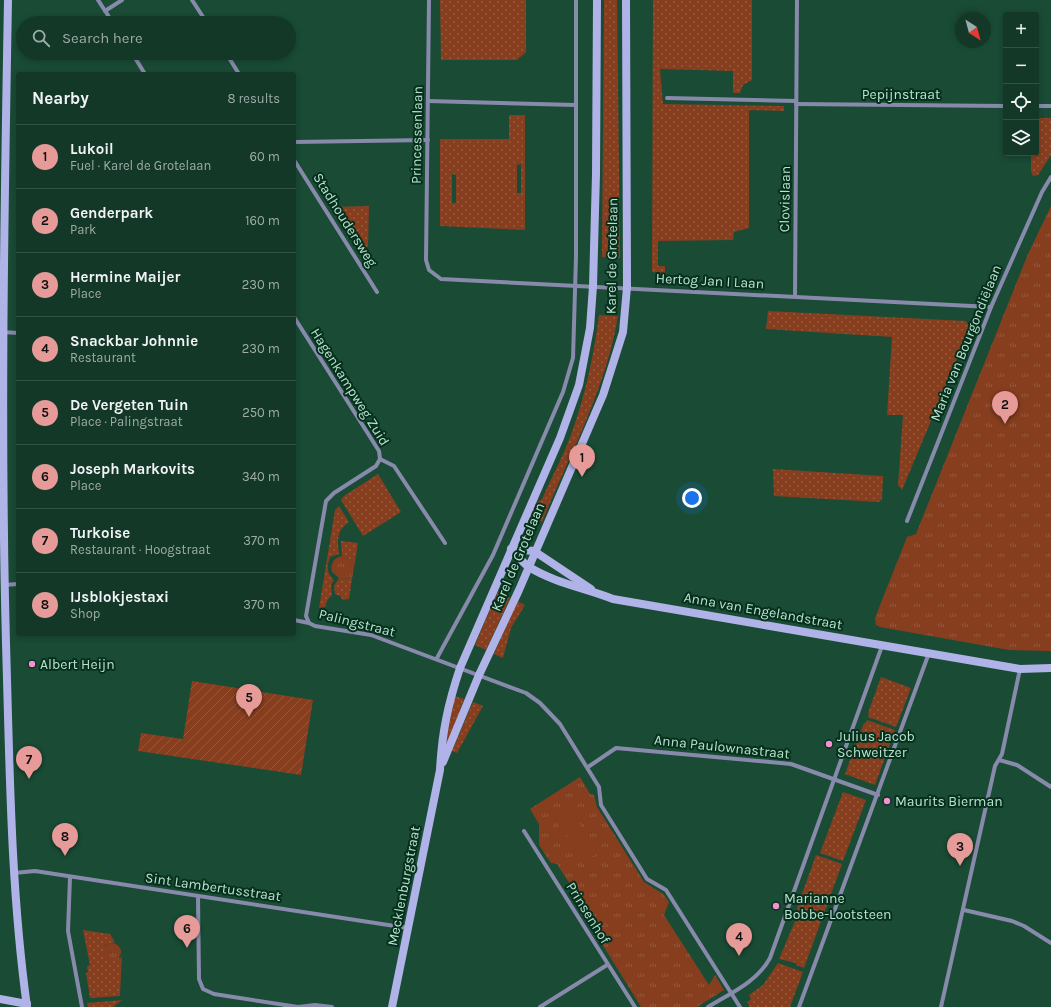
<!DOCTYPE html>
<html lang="en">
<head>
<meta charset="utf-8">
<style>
  :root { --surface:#133828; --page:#1c3f30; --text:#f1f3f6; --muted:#9daca8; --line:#325245; --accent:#e69b98 }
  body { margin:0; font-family:Karla,sans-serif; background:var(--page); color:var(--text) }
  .controls { position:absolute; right:12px; top:12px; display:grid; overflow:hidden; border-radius:4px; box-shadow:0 2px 6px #0003 }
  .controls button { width:36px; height:36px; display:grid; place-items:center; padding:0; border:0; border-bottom:1px solid var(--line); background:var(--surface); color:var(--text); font:20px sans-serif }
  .compass { position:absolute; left:955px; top:12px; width:36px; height:36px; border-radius:50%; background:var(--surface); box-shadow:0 2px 6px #0003; rotate:144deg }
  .you { position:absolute; left:692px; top:498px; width:14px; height:14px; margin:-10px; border:3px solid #fff; border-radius:50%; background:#1a73e8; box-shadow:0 0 0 6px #1a73e833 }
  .badge { display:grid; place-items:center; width:26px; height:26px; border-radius:50%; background:var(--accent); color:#111; font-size:13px; font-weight:700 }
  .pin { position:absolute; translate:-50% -33px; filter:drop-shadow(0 1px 2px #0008) }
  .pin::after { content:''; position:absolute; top:21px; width:14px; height:12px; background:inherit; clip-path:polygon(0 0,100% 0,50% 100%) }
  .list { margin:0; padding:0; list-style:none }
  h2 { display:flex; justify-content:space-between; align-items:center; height:52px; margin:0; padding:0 16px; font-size:17px }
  h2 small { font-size:13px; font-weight:400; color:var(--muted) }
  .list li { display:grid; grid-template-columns:26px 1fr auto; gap:12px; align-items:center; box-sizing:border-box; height:64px; padding:0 16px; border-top:1px solid var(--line) }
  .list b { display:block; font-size:15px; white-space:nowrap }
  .list p { margin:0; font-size:13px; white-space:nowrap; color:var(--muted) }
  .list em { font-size:13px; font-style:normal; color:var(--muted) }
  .icon { flex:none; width:22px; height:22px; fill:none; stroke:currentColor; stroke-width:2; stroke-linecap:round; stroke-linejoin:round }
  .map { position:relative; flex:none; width:1051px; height:1007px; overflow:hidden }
  .search { position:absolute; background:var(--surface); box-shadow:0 2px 6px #0003; left:16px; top:16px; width:280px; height:44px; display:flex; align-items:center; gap:10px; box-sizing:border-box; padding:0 14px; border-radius:22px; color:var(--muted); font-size:15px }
  .panel { position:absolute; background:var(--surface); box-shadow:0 2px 6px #0003; left:16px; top:72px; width:280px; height:564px; border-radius:4px }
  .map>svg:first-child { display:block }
  .grass { fill:url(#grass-dots); fill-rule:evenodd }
  .park { fill:url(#park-tufts) }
  .garden { fill:url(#garden-furrows) }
  .pitch { fill:#863e1f }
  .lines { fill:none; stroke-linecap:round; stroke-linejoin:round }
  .street { stroke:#888aab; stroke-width:4 }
  .secondary { stroke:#b0b3e7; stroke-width:8 }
  .poi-dot { fill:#f590d1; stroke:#062f1e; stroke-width:1.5 }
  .labels { text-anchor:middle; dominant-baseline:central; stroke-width:4; stroke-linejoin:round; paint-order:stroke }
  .street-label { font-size:14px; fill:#b8e3cc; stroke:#062f1e }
  .poi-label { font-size:14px; fill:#b8e3cc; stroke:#062f1e; text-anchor:start }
</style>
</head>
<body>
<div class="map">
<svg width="1051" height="1007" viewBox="0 0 1051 1007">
  <defs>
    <pattern id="grass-dots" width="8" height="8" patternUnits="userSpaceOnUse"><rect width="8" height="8" fill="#863e1f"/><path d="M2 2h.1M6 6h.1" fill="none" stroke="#955a3e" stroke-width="1.8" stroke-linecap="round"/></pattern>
    <pattern id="park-tufts" width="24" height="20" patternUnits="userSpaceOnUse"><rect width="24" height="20" fill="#863e1f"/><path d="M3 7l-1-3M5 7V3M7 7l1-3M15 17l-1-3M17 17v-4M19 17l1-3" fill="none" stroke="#955a3e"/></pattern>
    <pattern id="garden-furrows" width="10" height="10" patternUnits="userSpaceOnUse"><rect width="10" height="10" fill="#863e1f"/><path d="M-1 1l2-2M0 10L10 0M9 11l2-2" fill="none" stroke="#955a3e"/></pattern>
  </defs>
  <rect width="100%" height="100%" fill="#194b35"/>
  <g class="grass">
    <path d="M440,0H526V52L517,60H441Z"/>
    <path d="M604,0H617L620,258L602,257Z"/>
    <path d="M653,0H752V80L743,85L740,93H733V71L660,69L663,104L784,106V111L749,110V228L734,232L733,240L658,241V266H665V273L652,272Z"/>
    <path d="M509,115H525V230L440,226V139H509ZM521,164V193H517V165ZM452,174L456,175V203H452Z"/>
    <path d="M1039,118H1051V155L1038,175L1033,176L1031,171V153H1036V119Z"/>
    <path d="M369,206L368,247H356L331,207Z"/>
    <path d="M768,311L966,321L970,328L902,490L898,485L903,415H887L892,337L766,329Z"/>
    <path d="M599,315L618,316C606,389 570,454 542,522L530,516L533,506L542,499C552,476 565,453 573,429C586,392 594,354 599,315Z"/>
    <path d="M773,469L883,476L882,499L879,502L774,496Z"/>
    <path d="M378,474L401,512L363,536L341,500L344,496Z"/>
    <path d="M339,506L349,522C337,530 337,540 339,554L330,557C327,566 326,573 334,580L331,585L332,595L328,599L325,607L319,608L335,510Z"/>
    <path d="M341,541L358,543L355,562L342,556Z"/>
    <path d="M339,578L352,579L349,599L343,600L340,596L335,594L334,586Z"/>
    <path d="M498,591L510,598L486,650L475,645Z"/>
    <path d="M517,601L525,605L511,628L503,658L494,654Z"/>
    <path d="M881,677L911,688L896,727L868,717L869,713H868Z"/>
    <path d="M455,696L464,699L449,740L445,744Z"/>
    <path d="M473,702L483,706L457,753L452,751Z"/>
    <path d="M867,720L895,730L875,785L845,774L864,723H866Z"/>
    <path d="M843,792L866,800L843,861L820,853Z"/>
    <path d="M816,855L842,864L804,968L796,965V963L779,959L799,912L797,908Z"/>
    <path d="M83,930L110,934L115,942L105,945L104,955L121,958L122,954L120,996L90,998L86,973L88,972L87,966L90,965Z"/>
    <path d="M778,963L803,972L790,1007H750L747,1002L751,999L749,995L763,985Z"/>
    <path d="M122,1000L113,1007H88L87,1003Z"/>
  </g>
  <g class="park">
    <path d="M1051,206V651L1009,650L880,627L876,625L875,618L907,537L916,534L1028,254Z"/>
    <path d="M342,556L355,562L352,579L339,578L332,572C330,563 334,558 342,556Z"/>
    <path d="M580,777L590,794L594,795L597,807L644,882L663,894L669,902L664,915L709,985L715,975L724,990L697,1007H641L599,939L601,934L590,916L583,915L573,898L575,892L557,864L551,863L539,845V824L530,809Z"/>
    <circle cx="112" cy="952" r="9"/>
  </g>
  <path class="garden" d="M192,681L313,700L301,775L138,751L141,733L183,739Z"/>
  <path class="pitch" d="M573,809L581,827L599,852L586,860L574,840L560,832L556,816Z"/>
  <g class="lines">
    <g class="street">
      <path d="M98,0L113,23"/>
      <path d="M192,0L207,23"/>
      <path d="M429,0L426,260L429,270L441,279L991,307"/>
      <path d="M105,11L122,0"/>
      <path d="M132,53L145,74"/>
      <path d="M226,53L239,74"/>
      <path d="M667,98L796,101"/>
      <path d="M428,101L576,105"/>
      <path d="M796,104L1006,106"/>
      <path d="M1036,106H1051"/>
      <path d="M294,142L428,140"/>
      <path d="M294,160L377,292"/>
      <path d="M795,296L797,0"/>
      <path d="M294,317L379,451L380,459"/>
      <path d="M2,332L18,333"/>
      <path d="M380,459L394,466L445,543"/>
      <path d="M907,521L991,307L1042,192L1051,177"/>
      <path d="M4,585L18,584"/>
      <path d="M294,620L309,623L315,626L371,635L526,693L540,703L560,724L599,787L601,805L647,879L666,890L740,1007"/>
      <path d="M309,623L306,616L326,501L334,493L376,466L380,459"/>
      <path d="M437,658L493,555L563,392L573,358L576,257V0"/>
      <path d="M999,760L1017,765L1051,787"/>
      <path d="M588,767L616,748L791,764L878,795"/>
      <path d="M524,831L635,1007"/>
      <path d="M14,873L35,871L408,928"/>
      <path d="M70,877L68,931L82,1007"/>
      <path d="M198,897L199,979L203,989L214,994L298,1007"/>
      <path d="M964,910L1012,921L1024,926L1051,943"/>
      <path d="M298,1007L315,1005L332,1007"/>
      <path d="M540,1007L607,965"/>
      <path d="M708,1007C731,993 757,982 770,958L882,646"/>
      <path d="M799,1007L929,653"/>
      <path d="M941,1007L995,766L1002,754L1020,669"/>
    </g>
    <g class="secondary">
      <path d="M8,0C4,226 0,452 7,679C10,789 12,898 27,1007"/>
      <path d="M511,549C517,555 522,562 529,567C555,583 585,588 613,599L1020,669L1051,668"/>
      <path d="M511,549L534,551L591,589"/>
      <path d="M443,762L479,675L519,590L603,395L623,332L627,287L626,0"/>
      <path d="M0,999L27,1004"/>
      <path d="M392,1007L440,770C442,732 448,704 460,668L560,438L579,385L590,328L593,286L596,174L597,0"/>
    </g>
  </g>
  <g class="poi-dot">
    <circle cx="32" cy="664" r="4"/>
    <circle cx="829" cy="744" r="4"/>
    <circle cx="887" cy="801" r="4"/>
    <circle cx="776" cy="906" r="4"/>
  </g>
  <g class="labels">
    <g class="street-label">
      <text x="901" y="94">Pepijnstraat</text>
      <text transform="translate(417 135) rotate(-89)">Princessenlaan</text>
      <text transform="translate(785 199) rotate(-89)">Clovislaan</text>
      <text transform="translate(345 220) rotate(58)">Stadhoudersweg</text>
      <text transform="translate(612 256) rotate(-89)">Karel de Grotelaan</text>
      <text transform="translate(710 281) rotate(3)">Hertog Jan I Laan</text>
      <text transform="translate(966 343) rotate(-68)">Maria van Bourgondiëlaan</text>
      <text transform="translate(350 387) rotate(58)">Hagenkampweg Zuid</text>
      <text transform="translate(518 557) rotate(-67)">Karel de Grotelaan</text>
      <text transform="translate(763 611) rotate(10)">Anna van Engelandstraat</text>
      <text transform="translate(357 623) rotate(14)">Palingstraat</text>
      <text transform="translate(722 747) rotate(6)">Anna Paulownastraat</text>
      <text transform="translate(404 886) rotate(-79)">Mecklenburgstraat</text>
      <text transform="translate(213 887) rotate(8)">Sint Lambertusstraat</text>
      <text transform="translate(588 913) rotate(58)">Prinsenhof</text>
    </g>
    <g class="poi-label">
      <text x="40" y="664">Albert Heijn</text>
      <text x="837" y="736">Julius Jacob<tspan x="837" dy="16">Schweitzer</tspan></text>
      <text x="895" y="801">Maurits Bierman</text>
      <text x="784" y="898">Marianne<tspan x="784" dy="16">Bobbe-Lootsteen</tspan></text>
    </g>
  </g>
</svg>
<div class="controls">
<button>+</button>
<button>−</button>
<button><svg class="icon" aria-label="locate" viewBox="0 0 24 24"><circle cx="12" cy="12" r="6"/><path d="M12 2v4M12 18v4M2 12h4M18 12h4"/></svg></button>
<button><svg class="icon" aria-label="layers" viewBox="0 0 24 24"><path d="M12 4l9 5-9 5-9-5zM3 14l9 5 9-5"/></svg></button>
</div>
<svg class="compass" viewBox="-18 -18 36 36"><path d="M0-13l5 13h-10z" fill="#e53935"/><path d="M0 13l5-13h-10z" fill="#9daca8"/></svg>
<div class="you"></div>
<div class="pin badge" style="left:582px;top:477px">1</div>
<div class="pin badge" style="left:1005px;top:424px">2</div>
<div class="pin badge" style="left:960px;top:866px">3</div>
<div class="pin badge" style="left:739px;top:956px">4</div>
<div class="pin badge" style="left:249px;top:717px">5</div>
<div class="pin badge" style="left:187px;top:948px">6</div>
<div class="pin badge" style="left:29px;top:779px">7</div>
<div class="pin badge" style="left:65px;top:856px">8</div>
<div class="search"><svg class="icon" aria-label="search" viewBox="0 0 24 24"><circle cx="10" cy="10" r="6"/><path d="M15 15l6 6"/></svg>Search here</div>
<section class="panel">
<h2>Nearby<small>8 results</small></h2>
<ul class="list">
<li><span class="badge">1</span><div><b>Lukoil</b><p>Fuel · Karel de Grotelaan</p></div><em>60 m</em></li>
<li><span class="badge">2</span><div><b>Genderpark</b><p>Park</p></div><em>160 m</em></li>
<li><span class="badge">3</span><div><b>Hermine Maijer</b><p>Place</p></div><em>230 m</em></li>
<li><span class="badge">4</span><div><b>Snackbar Johnnie</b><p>Restaurant</p></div><em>230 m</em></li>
<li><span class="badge">5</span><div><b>De Vergeten Tuin</b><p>Place · Palingstraat</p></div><em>250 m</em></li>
<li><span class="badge">6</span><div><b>Joseph Markovits</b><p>Place</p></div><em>340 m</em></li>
<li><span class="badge">7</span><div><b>Turkoise</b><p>Restaurant · Hoogstraat</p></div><em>370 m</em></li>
<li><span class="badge">8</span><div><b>IJsblokjestaxi</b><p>Shop</p></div><em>370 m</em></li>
</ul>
</section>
</div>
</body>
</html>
